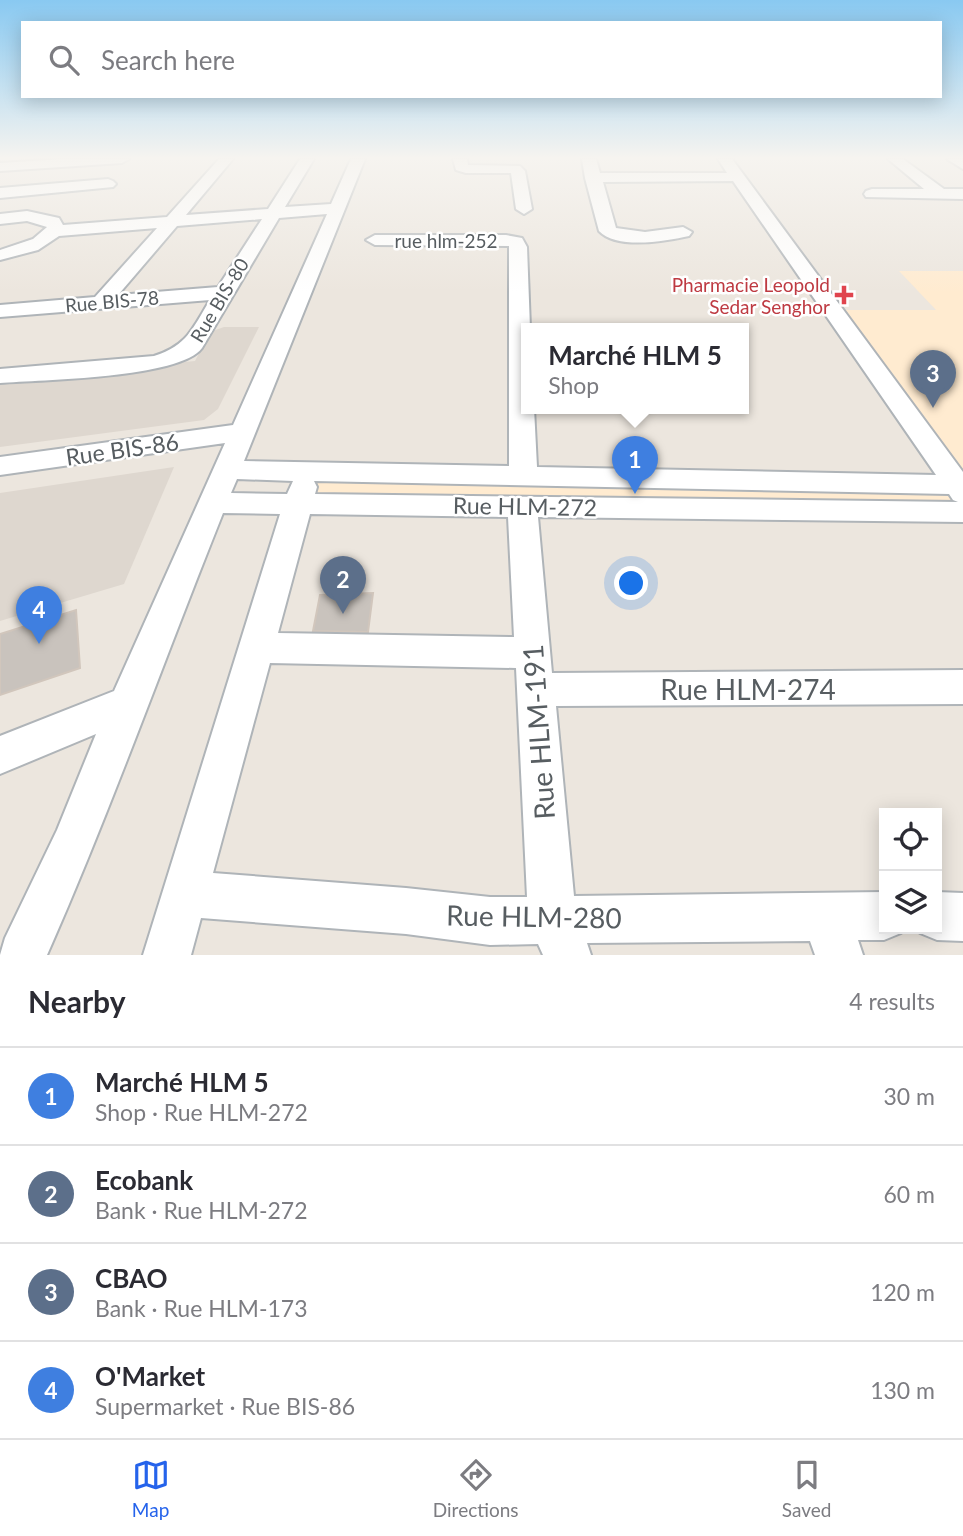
<!DOCTYPE html>
<html lang="en">
<head>
<meta charset="utf-8">
<style>
  :root { --surface:#fff; --page:#f7f7f7; --text:#2b2b33; --muted:#7c7c81; --line:#e1e1e2; --accent:#2563eb }
  body { margin:0; font-family:Lato,sans-serif; background:var(--page); color:var(--text) }
  .controls { position:absolute; right:21px; bottom:21px; display:grid; overflow:hidden; border-radius:0px; box-shadow:0 4px 18px #0003 }
  .controls button { width:63px; height:63px; display:grid; place-items:center; padding:0; border:0; border-bottom:2px solid var(--line); background:var(--surface); color:var(--text); font:35px sans-serif }
  .you { position:absolute; left:632px; top:584px; width:24px; height:24px; margin:-18px; border:5px solid #fff; border-radius:50%; background:#1a73e8; box-shadow:0 0 0 10px #1a73e833 }
  .badge { display:grid; place-items:center; width:46px; height:46px; border-radius:50%; background:var(--accent); color:#fff; font-size:23px; font-weight:700 }
  .pin { position:absolute; translate:-50% -58px; filter:drop-shadow(0 2px 4px #0008) }
  .pin::after { content:''; position:absolute; top:37px; width:24px; height:21px; background:inherit; clip-path:polygon(0 0,100% 0,50% 100%) }
  .popup { position:absolute; left:521px; top:323px; width:228px; height:91px; box-sizing:border-box; display:grid; place-content:center; border-radius:0px; background:var(--surface); filter:drop-shadow(0 2px 5px #0005); font-size:23px; white-space:nowrap; color:var(--muted) }
  .popup b { font-size:26px; color:var(--text) }
  .popup::after { content:''; position:absolute; left:50%; top:100%; margin-left:-14px; border:14px solid transparent; border-top-color:var(--surface) }
  .list { margin:0; padding:0; list-style:none }
  h2 { display:flex; justify-content:space-between; align-items:center; height:91px; margin:0; padding:0 28px; font-size:30px }
  h2 small { font-size:23px; font-weight:400; color:var(--muted) }
  .list li { display:grid; grid-template-columns:46px 1fr auto; gap:21px; align-items:center; box-sizing:border-box; height:98px; padding:0 28px; border-top:2px solid var(--line) }
  .list b { display:block; font-size:26px; white-space:nowrap }
  .list p { margin:0; font-size:23px; white-space:nowrap; color:var(--muted) }
  .list em { font-size:23px; font-style:normal; color:var(--muted) }
  .icon { flex:none; width:38px; height:38px; fill:none; stroke:currentColor; stroke-width:2; stroke-linecap:round; stroke-linejoin:round }
  .map { position:relative; flex:none; width:963px; height:955px; overflow:hidden }
  .search { position:absolute; background:var(--surface); box-shadow:0 4px 18px #0003; left:21px; right:21px; top:21px; height:77px; display:flex; align-items:center; gap:18px; box-sizing:border-box; padding:0 24px; border-radius:0px; color:var(--muted); font-size:26px }
  .sheet { height:483px; background:var(--surface) }
  nav { display:flex; justify-content:space-around; align-items:center; box-sizing:border-box; height:98px; border-top:2px solid var(--line); background:var(--surface); font-size:19px; color:var(--muted) }
  nav a { display:grid; justify-items:center; gap:4px }
  nav .on { color:var(--accent) }
  .map>svg:first-child { display:block }
  .commercial { fill:#ffebd0 }
  .education { fill:#ded7cf }
  .building { fill:#c9c3bd; stroke:#d1c6bc; stroke-width:2 }
  .lines { fill:none; stroke-linecap:round; stroke-linejoin:round }
  .minor-casing { stroke:#afb4b8; stroke-width:4 }
  .minor { fill:#fff; fill-rule:evenodd }
  .health-dot { fill:#e0444e; stroke:#fff; stroke-width:2.5 }
  .labels { text-anchor:middle; dominant-baseline:central; stroke-width:5; stroke-linejoin:round; paint-order:stroke }
  .far-street-label { font-size:19px; fill:#575d61; stroke:#fff }
  .far-health-label { font-size:19px; fill:#be3a42; stroke:#fff; text-anchor:end }
  .street-label { font-size:23px; fill:#575d61; stroke:#fff }
  .near-street-label { font-size:28px; fill:#575d61; stroke:#fff }
</style>
</head>
<body>
<div class="map">
<svg width="963" height="955" viewBox="0 0 963 955">
  <rect width="100%" height="100%" fill="#ece6de"/>
  <g class="commercial">
    <path d="M899,271H963V471L840,310H936Z"/>
    <path d="M312,477L963,489V508L305,499Z"/>
  </g>
  <g class="education">
    <path d="M224,327H259L218,409L204,420L0,447V381L195,361L210,332Z"/>
    <path d="M174,467L124,584L0,621V493Z"/>
  </g>
  <g class="building">
    <path d="M373,593L368,632L313,631L320,595Z"/>
    <path d="M76,610L80,668L0,695V634Z"/>
  </g>
  <g class="lines">
    <g class="minor-casing">
      <g id="minor">
        <path d="M64,159H129L122,163L0,171V163Z"/>
        <path d="M219,159H233L186,215L268,209L300,159H314L285,207L331,204L351,159H365L244,461L509,466V246L375,245L366,240L375,235H506L522,238L527,247L530,328H526V408H534L537,467L936,475L733,181L603,182L616,228L645,232L683,227L692,232L689,236C666,241 617,250 599,231L585,178L582,159H596L600,173H727L718,159H732L963,472V522L538,517L552,673L963,670V704L556,706L574,896L884,892V929H902L901,933L884,940H858L863,955H815L810,941L587,943L591,955H543L538,944L490,945L406,934L201,918L191,955H143L280,514L223,513C164,660 111,810 47,955H0L5,938L57,830L96,734L0,774V736L114,691L225,443L0,475V457L233,425L327,214L279,218L202,348C181,378 40,380 0,383V369L154,356C188,345 192,329 210,300L0,317V305L95,297L157,228L59,236L38,250L0,260V250L33,239L47,227L27,221L0,224V214L27,211L59,218L63,225L167,217ZM262,219L218,287L118,295L177,226ZM237,479L293,481L287,494L231,493ZM314,481L949,494L953,500L958,502L315,494L317,487ZM310,514L508,517L514,637L278,633ZM270,663L516,668L527,897H490L406,888L213,873Z"/>
        <path d="M453,159H467L468,165L520,166L525,171L532,209L524,214L516,209L511,173H466L456,170Z"/>
        <path d="M888,159H903L944,189H963V199L866,197L864,194L866,191L872,189H924Z"/>
        <path d="M947,159H963V169Z"/>
        <path d="M108,179L113,181L116,184L113,187L0,198V188Z"/>
        <path d="M937,892L963,893V941L937,940L920,933L919,929H937Z"/>
      </g>
    </g>
    <use href="#minor" class="minor"/>
  </g>
  <linearGradient id="sky" x2="0" y2="1"><stop stop-color="#89c9f1"/><stop offset="0.54" stop-color="#f6f4f0"/><stop offset="1" stop-color="#f6f4f0" stop-opacity="0"/></linearGradient>
  <rect width="963" height="292" fill="url(#sky)"/>
  <path class="health-dot" d="M840.5 284.5h7v7h7v7h-7v7h-7v-7h-7v-7h7z"/>
  <g class="labels">
    <g class="far-street-label">
      <text x="446" y="240">rue hlm-252</text>
      <text transform="translate(219 300) rotate(-59)">Rue BIS-80</text>
      <text transform="translate(112 301) rotate(-5)">Rue BIS-78</text>
    </g>
    <g class="far-health-label">
      <text x="830" y="284">Pharmacie Leopold<tspan x="830" dy="22">Sedar Senghor</tspan></text>
    </g>
    <g class="street-label">
      <text transform="translate(122 449) rotate(-8)">Rue BIS-86</text>
      <text transform="translate(525 506) rotate(1)">Rue HLM-272</text>
    </g>
    <g class="near-street-label">
      <text x="748" y="689">Rue HLM-274</text>
      <text transform="translate(538 732) rotate(-94)">Rue HLM-191</text>
      <text transform="translate(534 916) rotate(1)">Rue HLM-280</text>
    </g>
  </g>
</svg>
<div class="controls">
<button><svg class="icon" aria-label="locate" viewBox="0 0 24 24"><circle cx="12" cy="12" r="6"/><path d="M12 2v4M12 18v4M2 12h4M18 12h4"/></svg></button>
<button><svg class="icon" aria-label="layers" viewBox="0 0 24 24"><path d="M12 4l9 5-9 5-9-5zM3 14l9 5 9-5"/></svg></button>
</div>
<div class="you"></div>
<div class="pin badge" style="left:635px;top:494px;background:#3f7fe0">1</div>
<div class="popup"><b>Marché HLM 5</b>Shop</div>
<div class="pin badge" style="left:343px;top:614px;background:#5c6f8a">2</div>
<div class="pin badge" style="left:933px;top:408px;background:#5c6f8a">3</div>
<div class="pin badge" style="left:39px;top:644px;background:#3f7fe0">4</div>
<div class="search"><svg class="icon" aria-label="search" viewBox="0 0 24 24"><circle cx="10" cy="10" r="6"/><path d="M15 15l6 6"/></svg>Search here</div>
</div>
<section class="sheet">
<h2>Nearby<small>4 results</small></h2>
<ul class="list">
<li><span class="badge" style="background:#3f7fe0">1</span><div><b>Marché HLM 5</b><p>Shop · Rue HLM-272</p></div><em>30 m</em></li>
<li><span class="badge" style="background:#5c6f8a">2</span><div><b>Ecobank</b><p>Bank · Rue HLM-272</p></div><em>60 m</em></li>
<li><span class="badge" style="background:#5c6f8a">3</span><div><b>CBAO</b><p>Bank · Rue HLM-173</p></div><em>120 m</em></li>
<li><span class="badge" style="background:#3f7fe0">4</span><div><b>O'Market</b><p>Supermarket · Rue BIS-86</p></div><em>130 m</em></li>
</ul>
</section>
<nav>
<a class="on"><svg class="icon" aria-label="map" viewBox="0 0 24 24"><path d="M3 6l6-2 6 2 6-2v14l-6 2-6-2-6 2zM9 4v14M15 6v14"/></svg>Map</a>
<a><svg class="icon" aria-label="directions" viewBox="0 0 24 24"><path d="M12 3l9 9-9 9-9-9zM9 14v-3h6M13 9l2 2-2 2"/></svg>Directions</a>
<a><svg class="icon" aria-label="saved" viewBox="0 0 24 24"><path d="M7 4h10v16l-5-4-5 4z"/></svg>Saved</a>
</nav>
</body>
</html>
